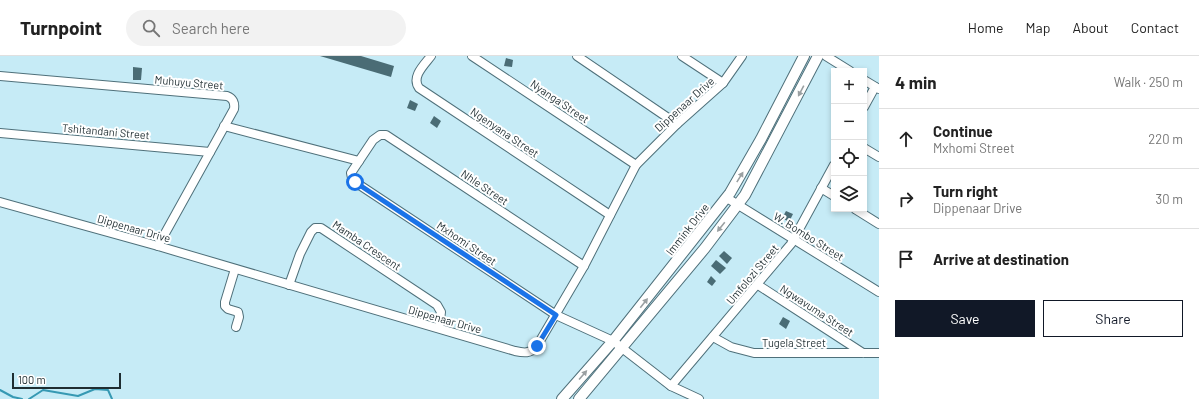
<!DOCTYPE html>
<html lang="en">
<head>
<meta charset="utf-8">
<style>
  :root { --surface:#fff; --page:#f2f2f2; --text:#222; --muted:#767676; --line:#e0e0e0; --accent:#111827 }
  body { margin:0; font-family:Barlow,sans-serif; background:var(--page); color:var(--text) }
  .controls { position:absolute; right:12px; top:12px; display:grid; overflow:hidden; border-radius:0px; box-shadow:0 2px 6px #0003 }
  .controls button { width:36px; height:36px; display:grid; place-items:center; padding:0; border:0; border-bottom:1px solid var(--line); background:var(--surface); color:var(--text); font:20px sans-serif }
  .scale { position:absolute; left:12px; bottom:10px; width:109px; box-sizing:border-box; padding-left:4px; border:2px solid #1f2d31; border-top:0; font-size:11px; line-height:14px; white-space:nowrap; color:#1f2d31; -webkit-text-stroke:3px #fff; paint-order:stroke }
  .stop { position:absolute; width:12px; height:12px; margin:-9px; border:3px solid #1a73e8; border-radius:50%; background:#fff }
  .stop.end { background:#1a73e8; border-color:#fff; box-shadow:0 1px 4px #0008 }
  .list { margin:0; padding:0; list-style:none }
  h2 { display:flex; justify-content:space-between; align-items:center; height:52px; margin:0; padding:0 16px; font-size:17px }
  h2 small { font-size:13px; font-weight:400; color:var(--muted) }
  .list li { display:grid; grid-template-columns:26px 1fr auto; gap:12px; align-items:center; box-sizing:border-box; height:60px; padding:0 16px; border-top:1px solid var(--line) }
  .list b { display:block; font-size:15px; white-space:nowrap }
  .list p { margin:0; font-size:13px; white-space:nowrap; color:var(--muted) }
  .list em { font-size:13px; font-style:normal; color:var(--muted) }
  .actions { display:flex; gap:8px; padding:12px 16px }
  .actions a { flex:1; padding:9px 0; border:1px solid var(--accent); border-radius:0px; text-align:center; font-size:14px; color:var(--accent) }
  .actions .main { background:var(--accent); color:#fff }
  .icon { flex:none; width:22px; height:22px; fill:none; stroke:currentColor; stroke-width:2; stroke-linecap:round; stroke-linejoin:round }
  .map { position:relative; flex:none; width:879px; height:343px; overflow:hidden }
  header { display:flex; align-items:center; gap:24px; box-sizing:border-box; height:56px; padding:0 20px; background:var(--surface); border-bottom:1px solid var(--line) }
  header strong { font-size:19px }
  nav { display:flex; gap:22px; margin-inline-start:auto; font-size:14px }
  .search { width:280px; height:36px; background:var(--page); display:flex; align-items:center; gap:10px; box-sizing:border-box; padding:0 14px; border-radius:22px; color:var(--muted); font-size:15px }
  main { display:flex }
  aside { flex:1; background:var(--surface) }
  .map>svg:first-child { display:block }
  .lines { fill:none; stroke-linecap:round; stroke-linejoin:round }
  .stream { stroke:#3699b3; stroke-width:2 }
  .building { fill:#4a6c75 }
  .minor-casing { stroke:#4f707a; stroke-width:10 }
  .major-casing { stroke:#4f707a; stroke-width:12 }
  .minor { stroke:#fff; stroke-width:8 }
  .major { stroke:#fff; stroke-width:10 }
  .oneway { fill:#9aa0a2 }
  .route { stroke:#1a73e8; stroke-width:5 }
  .labels { text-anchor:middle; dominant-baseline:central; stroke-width:4; stroke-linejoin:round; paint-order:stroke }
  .street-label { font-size:11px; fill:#1f2d31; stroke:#fff }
</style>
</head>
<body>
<header>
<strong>Turnpoint</strong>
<div class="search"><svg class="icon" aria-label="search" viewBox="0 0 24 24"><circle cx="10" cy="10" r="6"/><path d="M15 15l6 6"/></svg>Search here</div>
<nav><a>Home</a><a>Map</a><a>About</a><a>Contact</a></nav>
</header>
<main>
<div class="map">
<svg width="879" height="343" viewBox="0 0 879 343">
  <rect width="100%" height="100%" fill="#c6ebf6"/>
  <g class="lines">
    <g class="stream">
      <path d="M0,334L13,341L22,343"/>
      <path d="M29,343L43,334L78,340L95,333L108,334L112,343"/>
    </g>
  </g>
  <g class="building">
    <path d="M320,0H361L394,10L391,21Z"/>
    <path d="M506,2L513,4L512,11L504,10Z"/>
    <path d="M133,11L142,12L141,24H133Z"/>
    <path d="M558,42L566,45L563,52L555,49Z"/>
    <path d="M410,44L418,48L415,55L407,52Z"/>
    <path d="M434,60L441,65L437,72L430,67Z"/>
    <path d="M786,155L793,158L789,166L782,162Z"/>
    <path d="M724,195L732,202L727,208L719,200Z"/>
    <path d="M716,204L726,212L720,218L711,210Z"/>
    <path d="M711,220L716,225L712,230L707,226Z"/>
    <path d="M783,261L790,265L786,273L779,268Z"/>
  </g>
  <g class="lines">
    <g class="minor-casing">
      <g id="minor">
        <path d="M431,0C424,9 411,21 419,32L610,159"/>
        <path d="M472,0L636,109"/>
        <path d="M577,0L677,68"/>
        <path d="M682,0L723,27"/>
        <path d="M826,0L850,15"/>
        <path d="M0,20L227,40C233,42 235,47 234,53L158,190"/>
        <path d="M864,24L879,33"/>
        <path d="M864,51L875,31"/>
        <path d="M224,70L359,105"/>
        <path d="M0,77L210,96"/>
        <path d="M864,92L879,101"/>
        <path d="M821,132L834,140"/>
        <path d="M727,142L879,236"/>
        <path d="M0,146L158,190L515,295C524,297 530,298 537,290L584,210L636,109L677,68L723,27L742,0"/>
        <path d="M855,153L879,168"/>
        <path d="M584,210L386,79H380L373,84L351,117L352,122L355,126L556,259L613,285L671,330L699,343"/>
        <path d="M235,213L225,246V250L228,253L238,256L239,261L236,271"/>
        <path d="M289,229L300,198L311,176L315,172H321L437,249L441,256L439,272"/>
        <path d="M758,229L863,297"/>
        <path d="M713,281L731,291L754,297H879"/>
        <path d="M671,330L791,188L834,109"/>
      </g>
    </g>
    <g class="major-casing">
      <g id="major">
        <path d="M562,343L613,285L730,137L761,83L804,0"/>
        <path d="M579,343L705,192L745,139L818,0"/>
      </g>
    </g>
    <use href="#minor" class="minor"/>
    <use href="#major" class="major"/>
  </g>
  <defs><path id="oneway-solid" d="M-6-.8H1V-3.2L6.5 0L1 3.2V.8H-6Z"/></defs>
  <g class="oneway">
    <use href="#oneway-solid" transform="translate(801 35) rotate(118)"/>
    <use href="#oneway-solid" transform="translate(740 121) rotate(-58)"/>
    <use href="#oneway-solid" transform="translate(721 171) rotate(129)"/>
    <use href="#oneway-solid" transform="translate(644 247) rotate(-52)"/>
    <use href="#oneway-solid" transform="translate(583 319) rotate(-49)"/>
  </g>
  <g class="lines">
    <path class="route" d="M355,126L556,259L537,290"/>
  </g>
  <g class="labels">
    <g class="street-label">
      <text transform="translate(189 26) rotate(5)">Muhuyu Street</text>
      <text transform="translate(560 45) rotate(34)">Nyanga Street</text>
      <text transform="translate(684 48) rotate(-42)">Dippenaar Drive</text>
      <text transform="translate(106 75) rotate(5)">Tshitandani Street</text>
      <text transform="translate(505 76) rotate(34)">Ngenyana Street</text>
      <text transform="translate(485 131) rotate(34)">Nhle Street</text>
      <text transform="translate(134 172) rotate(16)">Dippenaar Drive</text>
      <text transform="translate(687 173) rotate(-52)">Immink Drive</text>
      <text transform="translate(809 180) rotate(32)">W. Bombo Street</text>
      <text transform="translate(467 187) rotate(34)">Mxhomi Street</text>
      <text transform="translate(367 189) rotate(34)">Mamba Crescent</text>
      <text transform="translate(752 218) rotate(-50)">Umfolozi Street</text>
      <text transform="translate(817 254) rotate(33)">Ngwavuma Street</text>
      <text transform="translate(445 263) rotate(16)">Dippenaar Drive</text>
      <text x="794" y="286">Tugela Street</text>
    </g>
  </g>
</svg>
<div class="controls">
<button>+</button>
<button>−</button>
<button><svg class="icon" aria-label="locate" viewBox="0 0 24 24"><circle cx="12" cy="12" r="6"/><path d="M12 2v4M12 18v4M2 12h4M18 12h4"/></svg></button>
<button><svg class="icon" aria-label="layers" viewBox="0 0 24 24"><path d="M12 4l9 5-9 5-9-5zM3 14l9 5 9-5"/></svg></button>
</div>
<div class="scale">100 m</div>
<div class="stop" style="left:355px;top:126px"></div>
<div class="stop end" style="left:537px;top:290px"></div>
</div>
<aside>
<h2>4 min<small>Walk · 250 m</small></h2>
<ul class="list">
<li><svg class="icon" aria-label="ahead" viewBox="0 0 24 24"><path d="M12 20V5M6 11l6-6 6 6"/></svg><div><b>Continue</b><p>Mxhomi Street</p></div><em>220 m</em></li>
<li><svg class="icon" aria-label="right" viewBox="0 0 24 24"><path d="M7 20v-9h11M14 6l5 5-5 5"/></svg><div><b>Turn right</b><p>Dippenaar Drive</p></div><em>30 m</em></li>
<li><svg class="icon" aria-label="arrive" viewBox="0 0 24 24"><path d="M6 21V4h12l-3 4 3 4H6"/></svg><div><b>Arrive at destination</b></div></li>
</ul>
<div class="actions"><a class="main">Save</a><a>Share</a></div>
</aside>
</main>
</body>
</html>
